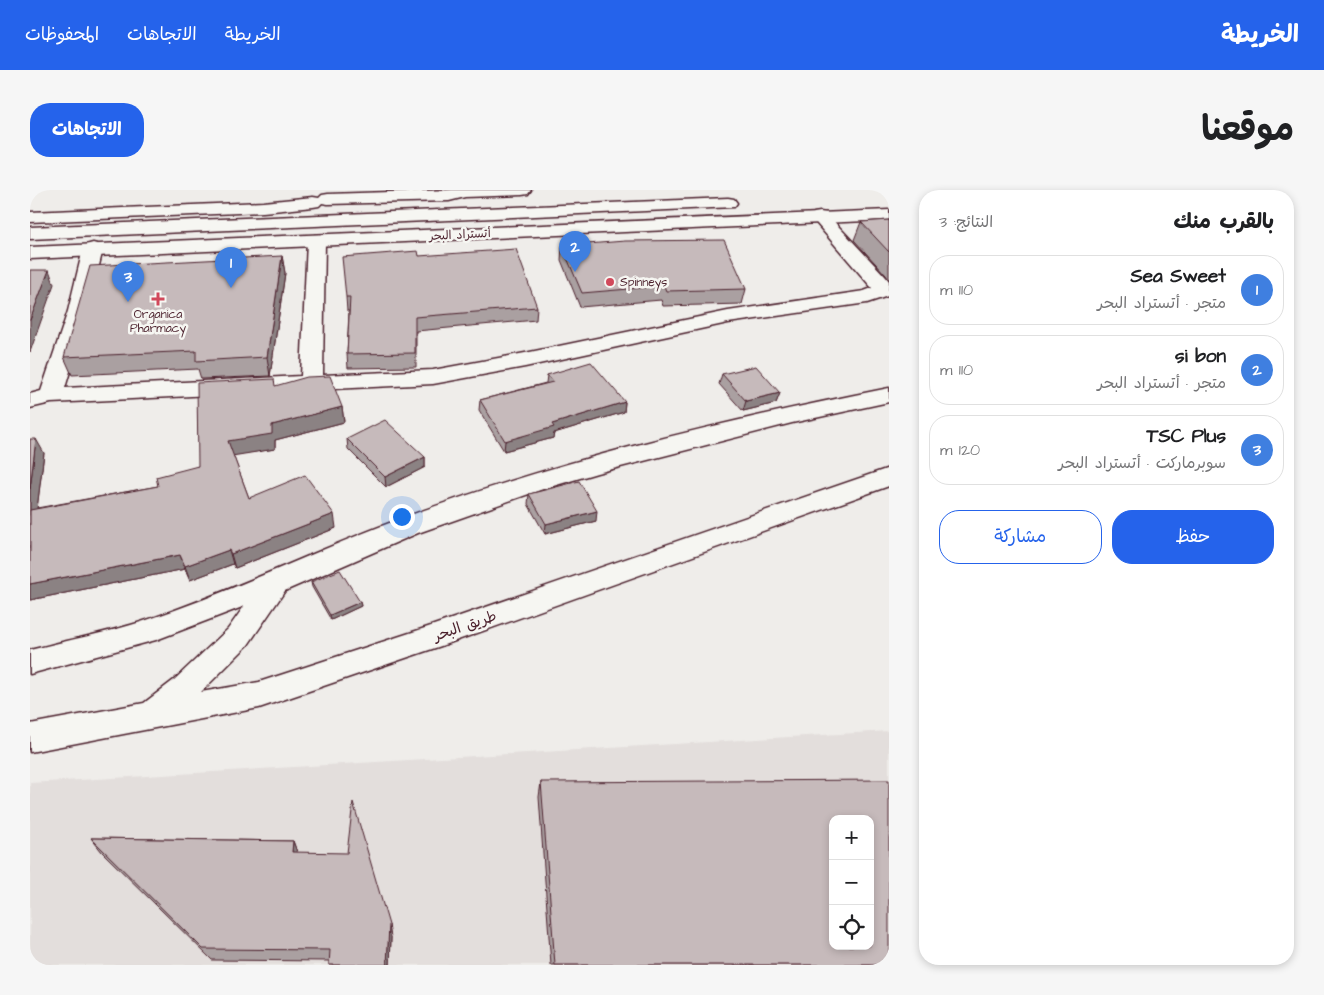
<!DOCTYPE html>
<html lang="ar">
<head>
<meta charset="utf-8">
<style>
  :root { --surface:#fff; --page:#f6f6f6; --text:#202124; --muted:#757577; --line:#e0e0e0; --accent:#2563eb }
  body { margin:0; font-family:"Architects Daughter","Playpen Sans Arabic",sans-serif; background:var(--page); color:var(--text); direction:rtl }
  .controls { position:absolute; right:15px; bottom:15px; display:grid; overflow:hidden; border-radius:10px; box-shadow:0 2px 8px #0003 }
  .controls button { width:45px; height:45px; display:grid; place-items:center; padding:0; border:0; border-bottom:1px solid var(--line); background:var(--surface); color:var(--text); font:25px sans-serif }
  .you { position:absolute; left:371px; top:326px; width:18px; height:18px; margin:-12px; border:4px solid #fff; border-radius:50%; background:#1a73e8; box-shadow:0 0 0 8px #1a73e833 }
  .badge { display:grid; place-items:center; width:32px; height:32px; border-radius:50%; background:var(--accent); color:#fff; font-size:16px; font-weight:700 }
  .pin { position:absolute; translate:-50% -41px; filter:drop-shadow(0 1px 2px #0008) }
  .pin::after { content:''; position:absolute; top:26px; width:18px; height:15px; background:inherit; clip-path:polygon(0 0,100% 0,50% 100%) }
  .list { margin:0; padding:0; list-style:none }
  h2 { display:flex; justify-content:space-between; align-items:center; height:65px; margin:0; padding:0 20px; font-size:21px }
  h2 small { font-size:16px; font-weight:400; color:var(--muted) }
  .list li { display:grid; grid-template-columns:32px 1fr auto; gap:15px; align-items:center; box-sizing:border-box; height:70px; margin:0 10px 10px; padding:0 10px; border:1px solid var(--line); border-radius:20px }
  .list b { display:block; font-size:19px; white-space:nowrap }
  .list p { margin:0; font-size:16px; white-space:nowrap; color:var(--muted) }
  .list em { font-size:16px; font-style:normal; color:var(--muted) }
  .actions { display:flex; gap:10px; padding:15px 20px }
  .actions a { flex:1; padding:11px 0; border:1px solid var(--accent); border-radius:20px; text-align:center; font-size:18px; color:var(--accent) }
  .actions .main { background:var(--accent); color:#fff }
  .icon { flex:none; width:28px; height:28px; fill:none; stroke:currentColor; stroke-width:2; stroke-linecap:round; stroke-linejoin:round }
  .map { position:relative; flex:none; width:859px; height:775px; overflow:hidden; direction:ltr; border-radius:20px }
  header { display:flex; align-items:center; gap:30px; box-sizing:border-box; height:70px; padding:0 25px; background:var(--accent); color:#fff }
  header strong { font-size:24px }
  nav { display:flex; gap:28px; margin-inline-start:auto; font-size:18px }
  .intro { display:flex; align-items:center; justify-content:space-between; box-sizing:border-box; height:120px; padding:0 30px }
  h1 { margin:0; font-size:35px }
  .button { padding:12px 22px; border-radius:20px; background:var(--accent); color:#fff; font-size:18px; font-weight:700 }
  main { display:flex; gap:30px; padding:0 30px }
  aside { flex:1; background:var(--surface); border-radius:20px; box-shadow:0 2px 8px #0003 }
  .map>svg:first-child { display:block }
  .built { fill:#e3dedc; fill-rule:evenodd }
  .lines { fill:none; stroke-linecap:round; stroke-linejoin:round }
  .street-casing { stroke:#4a1f2b; stroke-width:3 }
  .secondary-casing { stroke:#4a1f2b; stroke-width:3 }
  .primary-casing { stroke:#4a1f2b; stroke-width:3 }
  .highway-casing { stroke:#4a1f2b; stroke-width:3 }
  .street { fill:#f6f6f2; fill-rule:evenodd }
  .secondary { fill:#f6f6f2; fill-rule:evenodd }
  .primary { fill:#f6f6f2; fill-rule:evenodd }
  .highway { fill:#f6f6f2; fill-rule:evenodd }
  .wall { fill:#aaa0a1; stroke:#4a1f2b }
  .shaded-wall { fill:#8b8283; stroke:#4a1f2b }
  .building { fill:#c6babb; stroke:#4a1f2b; fill-rule:evenodd }
  .poi-dot { fill:#d1495b; stroke:#f6f6f2; stroke-width:2 }
  .labels { text-anchor:middle; dominant-baseline:central; stroke-width:5; stroke-linejoin:round; paint-order:stroke }
  .far-street-label { font-size:12px; fill:#4a1f2b; stroke:#f6f6f2 }
  .far-poi-label { font-size:12px; fill:#4a1f2b; stroke:#f6f6f2; text-anchor:start }
  .street-label { font-size:15px; fill:#4a1f2b; stroke:#f6f6f2 }
</style>
</head>
<body>
<header>
<strong>الخريطة</strong>
<nav><a>الخريطة</a><a>الاتجاهات</a><a>المحفوظات</a></nav>
</header>
<div class="intro"><h1>موقعنا</h1><a class="button">الاتجاهات</a></div>
<main>
<aside>
<h2>بالقرب منك<small>النتائج: 3</small></h2>
<ul class="list">
<li><span class="badge" style="background:#3f7fe0">1</span><div><b>Sea Sweet</b><p>متجر · أتستراد البحر</p></div><em>110 m</em></li>
<li><span class="badge" style="background:#3f7fe0">2</span><div><b>si bon</b><p>متجر · أتستراد البحر</p></div><em>110 m</em></li>
<li><span class="badge" style="background:#3f7fe0">3</span><div><b>TSC Plus</b><p>سوبرماركت · أتستراد البحر</p></div><em>120 m</em></li>
</ul>
<div class="actions"><a class="main">حفظ</a><a>مشاركة</a></div>
</aside>
<div class="map">
<svg width="859" height="775" viewBox="0 0 859 775">
  <rect width="100%" height="100%" fill="#efedea"/>
  <filter id="ink" filterUnits="userSpaceOnUse"><feTurbulence type="fractalNoise" baseFrequency=".02" numOctaves="2"/><feDisplacementMap in="SourceGraphic" scale="10" xChannelSelector="R" yChannelSelector="G"/><feConvolveMatrix kernelMatrix="1 2 1 2 8 2 1 2 1" color-interpolation-filters="sRGB"/></filter>
  <g filter="url(#ink)">
    <path class="built" d="M859,541V775H0V593ZM803,629H840V756H803Z"/>
    <g class="lines">
      <g class="street-casing">
        <path id="street" d="M790,22L796,23L855,86L859,91L858,106L837,113L698,133L495,177L403,194L21,213L0,218V204L11,201L38,121L53,59L56,55L63,53L70,55L73,59L58,121L35,198L271,186L277,51L279,47L286,45L293,47L295,51L293,185L403,180L495,163L698,121L834,101L842,98L781,27L784,23Z"/>
      </g>
      <g class="secondary-casing">
        <g id="secondary">
          <path d="M422,0H501L498,4L492,5L435,7L419,11L298,14L292,13L289,16L283,17L233,22L0,32V22L233,12L283,7L289,8L292,5L298,4Z"/>
          <path d="M859,198V212L762,233L567,283L513,299L388,343L257,400L126,450L0,484V460C38,450 77,443 114,431C201,402 284,361 370,329C528,270 694,231 859,198Z"/>
        </g>
      </g>
      <g class="primary-casing">
        <path id="primary" d="M859,278V296L411,456L229,518L0,562V534L114,513L144,490L198,439L237,384L247,381L257,384L261,392L218,455L171,502L229,492L398,437Z"/>
      </g>
      <g class="highway-casing">
        <g id="highway">
          <path d="M698,8L704,9L707,13L704,17L0,49V37Z"/>
          <path d="M859,20V30L0,69V57Z"/>
        </g>
      </g>
      <use href="#street" class="street"/>
      <use href="#secondary" class="secondary"/>
      <use href="#primary" class="primary"/>
      <use href="#highway" class="highway"/>
    </g>
    <g class="wall">
      <path d="M859,30V90L856,85L824,50L831,32Z"/>
      <path d="M532,56L716,99L712,114L633,116L631,110L550,117L531,70Z"/>
      <path d="M252,66L255,83L240,186L171,189L168,179L42,185L34,167Z"/>
      <path d="M389,66L507,117L506,130L386,141V177L318,178L317,164L319,121H317L316,107Z"/>
      <path d="M692,184L750,203L746,213L713,221L689,194Z"/>
      <path d="M517,185L595,212L594,222L524,243L523,248L474,261L449,220L450,210L516,193Z"/>
      <path d="M312,217L314,232L245,250V259L203,265L219,308L306,338L205,378L203,374L160,390L155,379L0,410V249L14,263L7,318L128,296L168,276Z"/>
      <path d="M317,249L395,267V277L356,297L318,259Z"/>
      <path d="M499,304L566,331L515,344L498,314Z"/>
      <path d="M281,392L330,412L331,416L301,430L282,397Z"/>
      <path d="M511,592L859,775H521L509,607Z"/>
      <path d="M61,648L263,651L267,662L361,747L360,775H299V771L182,770L72,662Z"/>
    </g>
    <g class="shaded-wall">
      <path d="M252,66L255,83L240,186L237,167Z"/>
      <path d="M19,80L24,94L0,162V130Z"/>
      <path d="M750,203L746,213L713,221L716,211Z"/>
      <path d="M595,212L594,222L524,243L523,248L474,261L475,251L522,234Z"/>
      <path d="M312,217L314,232L245,250V259L202,266L198,251L242,235Z"/>
      <path d="M6,249L14,263L5,335L0,325V299Z"/>
      <path d="M395,267V277L356,297L355,287Z"/>
      <path d="M567,321L566,331L515,344L516,334Z"/>
      <path d="M304,324L306,338L205,378L201,364Z"/>
      <path d="M199,360L203,374L160,390L155,376Z"/>
      <path d="M150,365L155,379L0,410V394Z"/>
      <path d="M330,412L331,416L301,430L300,425Z"/>
      <path d="M263,651L268,665L262,662Z"/>
      <path d="M359,735L361,747L360,775H357Z"/>
    </g>
    <g class="building">
      <path d="M859,30V62L831,32Z"/>
      <path d="M694,50L716,99L636,101L634,96L552,103L532,56L595,51Z"/>
      <path d="M486,59L507,117L385,127V163L317,164L320,107H316L312,67L388,61L389,66Z"/>
      <path d="M252,66L237,167L166,171V161L34,167L60,76Z"/>
      <path d="M0,80H19L0,130Z"/>
      <path d="M561,172L595,212L522,234L524,237L475,251L450,210L523,192L517,185Z"/>
      <path d="M726,176L750,203L716,211L692,184Z"/>
      <path d="M300,186L312,217L242,235V244L198,251L219,308L275,285L304,324L201,364L199,360L155,376L150,365L0,394V320L128,296L126,287L168,276L167,193L244,189L245,196L277,187Z"/>
      <path d="M355,230L395,267L355,287L317,249Z"/>
      <path d="M0,249H6L0,299Z"/>
      <path d="M549,291L567,321L516,334L499,304Z"/>
      <path d="M310,380L330,412L300,425L281,392Z"/>
      <path d="M859,590V775H525L511,592ZM803,629H840V756H803Z"/>
      <path d="M323,612L359,735L357,775H299L300,760L173,759L61,648L263,651L262,662L317,663Z"/>
    </g>
  </g>
  <g class="poi-dot">
    <circle cx="580" cy="92" r="5"/>
    <path d="M125.5 101.5h5v5h5v5h-5v5h-5v-5h-5v-5h5z"/>
  </g>
  <g class="labels">
    <g class="far-street-label">
      <text transform="translate(430 45) rotate(-3)">أتستراد البحر</text>
    </g>
    <g class="far-poi-label">
      <text x="590" y="92">Spinneys</text>
      <text x="128" y="124" text-anchor="middle">Organica<tspan x="128" dy="14">Pharmacy</tspan></text>
    </g>
    <g class="street-label">
      <text transform="translate(435 436) rotate(-19)">طريق البحر</text>
    </g>
  </g>
</svg>
<div class="controls">
<button>+</button>
<button>−</button>
<button><svg class="icon" aria-label="locate" viewBox="0 0 24 24"><circle cx="12" cy="12" r="6"/><path d="M12 2v4M12 18v4M2 12h4M18 12h4"/></svg></button>
</div>
<div class="you"></div>
<div class="pin badge" style="left:201px;top:98px;background:#3f7fe0">1</div>
<div class="pin badge" style="left:545px;top:82px;background:#3f7fe0">2</div>
<div class="pin badge" style="left:98px;top:112px;background:#3f7fe0">3</div>
</div>
</main>
</body>
</html>
